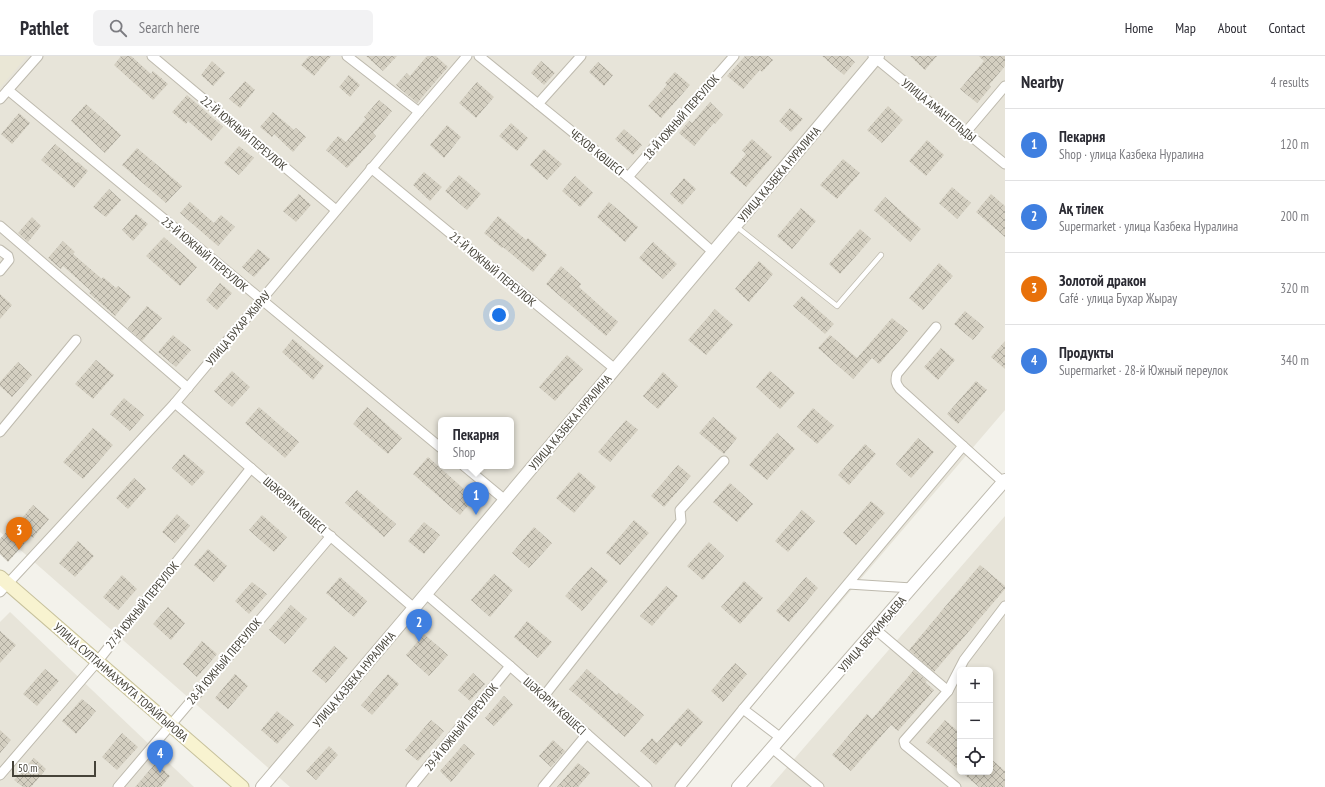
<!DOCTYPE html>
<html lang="en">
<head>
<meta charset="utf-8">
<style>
  :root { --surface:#fff; --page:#f2f2f3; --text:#2b2b33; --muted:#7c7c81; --line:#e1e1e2; --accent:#0f766e }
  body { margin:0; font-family:"PT Sans Narrow",sans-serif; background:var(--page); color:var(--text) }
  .controls { position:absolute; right:12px; bottom:12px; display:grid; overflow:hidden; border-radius:6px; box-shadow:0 2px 6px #0003 }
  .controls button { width:36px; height:36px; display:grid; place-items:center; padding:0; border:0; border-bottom:1px solid var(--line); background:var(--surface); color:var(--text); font:20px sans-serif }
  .scale { position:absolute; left:12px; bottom:10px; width:84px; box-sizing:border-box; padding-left:4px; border:2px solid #464339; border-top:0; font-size:11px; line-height:14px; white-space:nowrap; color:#464339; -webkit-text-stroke:3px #fff; paint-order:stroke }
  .you { position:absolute; left:499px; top:259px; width:14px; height:14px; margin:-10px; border:3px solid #fff; border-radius:50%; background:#1a73e8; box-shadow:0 0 0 6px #1a73e833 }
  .badge { display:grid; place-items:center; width:26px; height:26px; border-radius:50%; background:var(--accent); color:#fff; font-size:13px; font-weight:700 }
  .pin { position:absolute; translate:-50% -33px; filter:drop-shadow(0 1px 2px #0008) }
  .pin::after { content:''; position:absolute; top:21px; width:14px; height:12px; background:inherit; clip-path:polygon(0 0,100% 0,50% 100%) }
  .popup { position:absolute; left:438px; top:361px; width:76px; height:52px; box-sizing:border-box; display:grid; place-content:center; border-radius:6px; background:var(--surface); filter:drop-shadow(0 1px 3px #0005); font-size:13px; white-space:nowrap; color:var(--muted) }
  .popup b { font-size:15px; color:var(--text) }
  .popup::after { content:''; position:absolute; left:50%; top:100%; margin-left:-8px; border:8px solid transparent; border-top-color:var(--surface) }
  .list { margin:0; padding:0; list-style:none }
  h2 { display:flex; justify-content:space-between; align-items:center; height:52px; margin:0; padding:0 16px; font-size:17px }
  h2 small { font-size:13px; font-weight:400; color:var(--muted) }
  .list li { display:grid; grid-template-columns:26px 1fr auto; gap:12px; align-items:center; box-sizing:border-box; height:72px; padding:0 16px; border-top:1px solid var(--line) }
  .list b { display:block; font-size:15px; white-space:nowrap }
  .list p { margin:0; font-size:13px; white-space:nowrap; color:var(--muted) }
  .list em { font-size:13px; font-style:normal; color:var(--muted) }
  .icon { flex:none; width:22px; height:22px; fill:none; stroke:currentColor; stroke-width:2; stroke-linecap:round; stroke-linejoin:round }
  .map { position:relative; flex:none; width:1005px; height:731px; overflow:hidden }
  header { display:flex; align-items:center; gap:24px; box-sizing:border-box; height:56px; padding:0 20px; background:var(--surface); border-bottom:1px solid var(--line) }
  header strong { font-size:19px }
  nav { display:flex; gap:22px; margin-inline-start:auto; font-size:14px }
  .search { width:280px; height:36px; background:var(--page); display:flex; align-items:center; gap:10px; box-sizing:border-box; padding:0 14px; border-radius:6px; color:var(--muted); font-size:15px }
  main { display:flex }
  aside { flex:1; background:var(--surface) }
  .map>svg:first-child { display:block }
  .residential { fill:#e7e4d9; fill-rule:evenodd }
  .education { fill:#eae7d6 }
  .building { fill:url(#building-cross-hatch) }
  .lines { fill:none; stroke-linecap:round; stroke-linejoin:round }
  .service-casing { stroke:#bebaae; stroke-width:6 }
  .minor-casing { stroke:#bebaae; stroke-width:11 }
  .tertiary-casing { stroke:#bebaae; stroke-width:14 }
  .secondary-casing { stroke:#c7c19c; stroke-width:15 }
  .service { stroke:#fff; stroke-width:4.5 }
  .minor { stroke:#fff; stroke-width:9 }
  .tertiary { stroke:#fff; stroke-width:12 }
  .secondary { stroke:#f8f3d0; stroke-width:13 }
  .labels { text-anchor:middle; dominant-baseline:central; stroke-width:4; stroke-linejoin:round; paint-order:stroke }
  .street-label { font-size:12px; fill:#464339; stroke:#fff }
</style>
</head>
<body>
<header>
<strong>Pathlet</strong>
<div class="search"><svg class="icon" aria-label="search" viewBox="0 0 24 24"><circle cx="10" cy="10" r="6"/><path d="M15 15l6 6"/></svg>Search here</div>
<nav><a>Home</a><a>Map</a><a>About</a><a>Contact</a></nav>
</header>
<main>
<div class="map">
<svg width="1005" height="731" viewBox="0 0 1005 731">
  <defs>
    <pattern id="building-cross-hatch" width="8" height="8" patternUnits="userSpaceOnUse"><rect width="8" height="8" fill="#d4cfc1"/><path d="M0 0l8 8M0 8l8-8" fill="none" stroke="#aeaa9e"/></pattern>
  </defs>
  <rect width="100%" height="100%" fill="#f3f2eb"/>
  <g class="residential">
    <path d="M0,0H1005V354L683,731H290L0,476ZM441,364H511V410H441Z"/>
    <path d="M1005,460V731H770L821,672ZM960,614H990V716H960Z"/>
    <path d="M10,556L194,731H0V566Z"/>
  </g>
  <path class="education" d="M0,0H27L0,32Z"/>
  <g class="building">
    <path d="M121,0H131L151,18L153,15L168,28L153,44L114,9Z"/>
    <path d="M309,0H331L314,20L301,9Z"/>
    <path d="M366,0H397L383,15Z"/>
    <path d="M427,0H436L448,11L417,47L396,29L407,17L410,20Z"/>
    <path d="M745,0H768L773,4L762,16L760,14L743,33L727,20Z"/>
    <path d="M822,0H848L855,6L844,19Z"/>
    <path d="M910,0H937L925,14Z"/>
    <path d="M979,0H1005V10L989,29L991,31L977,47L960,33L984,5Z"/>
    <path d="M212,5L225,17L213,30L201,19Z"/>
    <path d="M541,5L555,17L544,29L531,17Z"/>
    <path d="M598,6L613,19L604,30L589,16Z"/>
    <path d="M675,16L690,29L661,62L648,50L667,29L665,27Z"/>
    <path d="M349,19L360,29L350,41L339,31Z"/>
    <path d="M245,25L255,34L240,52L229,43Z"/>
    <path d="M477,26L494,41L476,62L459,47Z"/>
    <path d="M187,39L223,71L211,85L188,65L186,68L172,56Z"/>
    <path d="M379,44L392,55L373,77L376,80L347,112L326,94L338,80L346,86L366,63L364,61Z"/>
    <path d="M710,46L723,59L715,68L714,67L694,90L679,77L689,65L692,67Z"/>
    <path d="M86,48L121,79L105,97L71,65Z"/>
    <path d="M888,50L903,64L882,87L867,74Z"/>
    <path d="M790,52L803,63L791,76L779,65Z"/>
    <path d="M273,56L294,74L296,72L306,81L293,96L274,78L272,81L260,71Z"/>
    <path d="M19,57L30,67L12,88L1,78Z"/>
    <path d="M511,67L528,82L517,95L499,80Z"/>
    <path d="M447,69L461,81L444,102L430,89Z"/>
    <path d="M624,73L642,89L633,99L615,83Z"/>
    <path d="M752,83L772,101L746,131L730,117L746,98L742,94Z"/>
    <path d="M927,84L944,99L926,120L909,105Z"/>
    <path d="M55,88L77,107L78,106L88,115L74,132L41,104Z"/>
    <path d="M239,90L254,102L239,119L224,107Z"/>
    <path d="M137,92L182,130L166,147L122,109Z"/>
    <path d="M544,93L562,108L547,124L530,109Z"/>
    <path d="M843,103L860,117L837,143L820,129Z"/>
    <path d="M424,116L442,131L430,145L413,129Z"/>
    <path d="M459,119L481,138L467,154L445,135Z"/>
    <path d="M575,120L593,137L580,151L562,135Z"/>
    <path d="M684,122L696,133L682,149L670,138Z"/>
    <path d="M952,131L971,147L957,163L939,147Z"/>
    <path d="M109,133L121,144L106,161L93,151Z"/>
    <path d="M299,138L311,149L296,166L283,155Z"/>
    <path d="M991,138L1005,150V181L976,156Z"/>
    <path d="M885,141L921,173L910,186L874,154Z"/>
    <path d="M190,146L214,167L221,159L235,171L218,190L180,157Z"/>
    <path d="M609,146L638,171L625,186L597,161Z"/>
    <path d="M801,152L816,165L792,193L777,180Z"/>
    <path d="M136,158L148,168L133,185L122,174Z"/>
    <path d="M498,160L526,184L528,182L547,199L533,216L503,191L502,192L484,177Z"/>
    <path d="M32,161L41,170L28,186L18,177Z"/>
    <path d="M860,173L871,183L840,218L829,208Z"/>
    <path d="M164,181L197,211L180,230L146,200Z"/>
    <path d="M63,185L75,196L73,198L102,223L103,221L116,232L118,230L131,241L115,260L89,237L91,235L63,210L61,213L48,202Z"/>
    <path d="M653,186L677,208L663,223L639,202Z"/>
    <path d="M258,193L270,203L254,221L242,211Z"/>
    <path d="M759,205L773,218L749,246L735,233Z"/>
    <path d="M939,207L953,220L923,254L909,242Z"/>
    <path d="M561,210L581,228L579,231L618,266L606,280L546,228Z"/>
    <path d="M220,227L232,237L217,254L206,244Z"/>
    <path d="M0,238L12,249L0,263Z"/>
    <path d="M802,240L834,268L825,278L793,250Z"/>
    <path d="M147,250L162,262L142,285L128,272Z"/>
    <path d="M715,253L733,269L706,299L688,284Z"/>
    <path d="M965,255L984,271L973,284L954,268Z"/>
    <path d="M892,262L908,275L879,308L872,302L853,323L818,292L830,279L857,302Z"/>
    <path d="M173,279L191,294L176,311L158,296Z"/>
    <path d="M293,283L324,310L313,324L282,296Z"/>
    <path d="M1005,285V313L991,301Z"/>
    <path d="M941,292L955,304L938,324L924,311Z"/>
    <path d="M567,299L583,313L555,345L539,331Z"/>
    <path d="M96,304L114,319L93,343L75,328Z"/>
    <path d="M18,306L32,319L12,341L0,330V326Z"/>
    <path d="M232,315L250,331L232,351L214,335Z"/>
    <path d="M770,315L795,337L780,353L756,331Z"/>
    <path d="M663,316L678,330L658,353L643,340Z"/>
    <path d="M976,325L987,334L958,368L947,358Z"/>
    <path d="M124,342L144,359L130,375L110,358Z"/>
    <path d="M259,351L299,386L285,402L245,367Z"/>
    <path d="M367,351L402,382L388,398L353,368Z"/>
    <path d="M813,352L834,370L817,388L797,371Z"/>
    <path d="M713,361L737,382L724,398L699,377Z"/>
    <path d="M626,364L638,374L610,406L598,396Z"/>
    <path d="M93,372L113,389L83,423L63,406Z"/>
    <path d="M777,377L795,393L767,424L749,409Z"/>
    <path d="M918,382L934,396L911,422L896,408Z"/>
    <path d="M865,388L876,398L849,429L838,419Z"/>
    <path d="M184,398L205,416L192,430L172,412Z"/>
    <path d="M428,401L474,442L460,459L413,418Z"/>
    <path d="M678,409L691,420L664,451L651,440Z"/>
    <path d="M579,416L596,431L574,457L556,442Z"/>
    <path d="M134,422L146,433L128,453L116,442Z"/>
    <path d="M730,427L753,448L737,466L713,446Z"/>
    <path d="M357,434L396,468L384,481L345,447Z"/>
    <path d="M871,445L885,457L856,489L843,477Z"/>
    <path d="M33,449L49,463L33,482L31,480L8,506L0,498V483L9,473L11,475Z"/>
    <path d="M802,454L815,465L788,496L775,485Z"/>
    <path d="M177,458L190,470L175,487L162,476Z"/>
    <path d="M262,459L287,481L274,496L249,474Z"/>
    <path d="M634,464L649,477L620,509L606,497Z"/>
    <path d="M424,466L440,479L424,498L408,485Z"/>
    <path d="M534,471L552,487L529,512L512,497Z"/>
    <path d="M78,485L94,500L75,521L59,507Z"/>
    <path d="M709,486L724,500L703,524L687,510Z"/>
    <path d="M208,493L227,510L214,526L194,509Z"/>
    <path d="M980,509L1005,530V533L934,616L909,594Z"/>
    <path d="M591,511L608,525L582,555L565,540Z"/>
    <path d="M494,518L513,534L490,561L471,544Z"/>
    <path d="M122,519L137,533L118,554L103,541Z"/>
    <path d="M340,521L367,545L354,561L326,537Z"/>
    <path d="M806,521L818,532L789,566L776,555Z"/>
    <path d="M744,525L763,542L740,568L721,551Z"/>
    <path d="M252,526L267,538L249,558L235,545Z"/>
    <path d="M666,530L678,540L652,570L640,560Z"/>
    <path d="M291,549L307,563L285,588L269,574Z"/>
    <path d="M168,551L185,567L171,584L153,568Z"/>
    <path d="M527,565L552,586L538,602L514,581Z"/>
    <path d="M0,575L16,589L0,607Z"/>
    <path d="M424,578L448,599L429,620L406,599Z"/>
    <path d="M202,585L217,598L197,621L183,608Z"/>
    <path d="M334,590L348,602L326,627L312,615Z"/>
    <path d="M735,607L747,618L723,646L711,635Z"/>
    <path d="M45,613L59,625L37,650L23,638Z"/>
    <path d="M587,613L617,639L619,637L644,659L625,681L569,633Z"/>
    <path d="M914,614L927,625L925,626L934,634L898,675L891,669L851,715L832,699L867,658L872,663Z"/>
    <path d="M473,617L485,628L470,645L458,634Z"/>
    <path d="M235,618L248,630L228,653L215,642Z"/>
    <path d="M388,618L399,628L372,659L361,649Z"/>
    <path d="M504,640L513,649L494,670L485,662Z"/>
    <path d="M82,643L96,655L76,678L62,665Z"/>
    <path d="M688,652L703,666L681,691L676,686L656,709L640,695L652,682L657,687Z"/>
    <path d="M277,655L294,669L277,688L261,674Z"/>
    <path d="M431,664L444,675L418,705L405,694Z"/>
    <path d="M945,664L960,677V715L926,686Z"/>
    <path d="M0,674L11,684L0,697Z"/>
    <path d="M122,677L138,691L117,714L102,701Z"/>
    <path d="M553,684L565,695L551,711L539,700Z"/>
    <path d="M464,688L475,698L451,726L440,715Z"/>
    <path d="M329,690L338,699L316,724L306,715Z"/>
    <path d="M34,702L46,713L31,731H23L14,724Z"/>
    <path d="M990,702L1005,715V731H979L961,716H990Z"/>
    <path d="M156,707L170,720L161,731H135Z"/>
    <path d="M578,707L590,717L578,731H557Z"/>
  </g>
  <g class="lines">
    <g class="service-casing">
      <path id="service" d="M737,171L837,250L881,199"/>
    </g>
    <g class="minor-casing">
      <g id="minor">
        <path d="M152,0L336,154"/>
        <path d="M347,0L419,56"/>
        <path d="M479,0L628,121L713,196"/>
        <path d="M873,0L1005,108"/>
        <path d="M8,34L441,392"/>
        <path d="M0,43L38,0"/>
        <path d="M538,48L581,0"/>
        <path d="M966,76L1005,30"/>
        <path d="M371,112L615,313"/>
        <path d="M628,121L734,0"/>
        <path d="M0,170L188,332"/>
        <path d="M0,194L8,200L9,204L0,215"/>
        <path d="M936,271L897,318C895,325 896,328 900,333L1003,426"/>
        <path d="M175,347L414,552"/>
        <path d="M0,376L76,284"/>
        <path d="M464,410L505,444"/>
        <path d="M848,528L912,532"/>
        <path d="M0,536L175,347L419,56L467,0"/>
        <path d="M426,538L510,610L647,731"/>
        <path d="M875,573L948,635"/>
        <path d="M544,640L681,465L680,454L724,405"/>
        <path d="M743,653L781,682"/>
        <path d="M772,692L819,731"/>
        <path d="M0,719L97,606L251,412"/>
        <path d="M118,731L331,480"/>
        <path d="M411,731L510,610"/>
        <path d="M543,731L587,678"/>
        <path d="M680,731L743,653L963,390"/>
        <path d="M956,731L905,689L904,685L948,635L964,604L1005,550"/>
      </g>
    </g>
    <g class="tertiary-casing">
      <g id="tertiary">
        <path d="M262,731L414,552L878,0"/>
        <path d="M738,731L1005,424"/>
      </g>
    </g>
    <g class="secondary-casing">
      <path id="secondary" d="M0,521L242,731"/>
    </g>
    <use href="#service" class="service"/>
    <use href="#minor" class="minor"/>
    <use href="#tertiary" class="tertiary"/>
    <use href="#secondary" class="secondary"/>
  </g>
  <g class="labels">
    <g class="street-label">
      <text transform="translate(939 54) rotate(39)">УЛИЦА АМАНГЕЛЬДЫ</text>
      <text transform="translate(681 61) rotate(-49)">18-Й ЮЖНЫЙ ПЕРЕУЛОК</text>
      <text transform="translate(244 77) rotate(40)">22-Й ЮЖНЫЙ ПЕРЕУЛОК</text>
      <text transform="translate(597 96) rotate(39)">ЧЕХОВ КӨШЕСІ</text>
      <text transform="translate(779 118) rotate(-50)">УЛИЦА КАЗБЕКА НУРАЛИНА</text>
      <text transform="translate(205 198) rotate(40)">23-Й ЮЖНЫЙ ПЕРЕУЛОК</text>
      <text transform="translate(493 213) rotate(40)">21-Й ЮЖНЫЙ ПЕРЕУЛОК</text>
      <text transform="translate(238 272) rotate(-50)">УЛИЦА БУХАР ЖЫРАУ</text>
      <text transform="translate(570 366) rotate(-50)">УЛИЦА КАЗБЕКА НУРАЛИНА</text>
      <text transform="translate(295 449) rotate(41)">ШӘКӘРІМ КӨШЕСІ</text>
      <text transform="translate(142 549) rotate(-51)">27-Й ЮЖНЫЙ ПЕРЕУЛОК</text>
      <text transform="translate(872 578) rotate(-49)">УЛИЦА БЕРКИМБАЕВА</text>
      <text transform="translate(224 605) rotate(-50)">28-Й ЮЖНЫЙ ПЕРЕУЛОК</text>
      <text transform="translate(354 623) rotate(-50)">УЛИЦА КАЗБЕКА НУРАЛИНА</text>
      <text transform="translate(121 626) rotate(41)">УЛИЦА СУЛТАНМАХМУТА ТОРАЙГЫРОВА</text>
      <text transform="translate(555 650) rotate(42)">ШӘКӘРІМ КӨШЕСІ</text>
      <text transform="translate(461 671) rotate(-51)">29-Й ЮЖНЫЙ ПЕРЕУЛОК</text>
    </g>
  </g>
</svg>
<div class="controls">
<button>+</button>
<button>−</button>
<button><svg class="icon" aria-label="locate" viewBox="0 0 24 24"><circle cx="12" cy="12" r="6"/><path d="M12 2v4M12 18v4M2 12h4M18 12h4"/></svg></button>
</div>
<div class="scale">50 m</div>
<div class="you"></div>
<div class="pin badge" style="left:476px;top:459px;background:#3f7fe0">1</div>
<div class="popup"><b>Пекарня</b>Shop</div>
<div class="pin badge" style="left:419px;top:586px;background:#3f7fe0">2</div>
<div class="pin badge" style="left:19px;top:494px;background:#e8710a">3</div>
<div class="pin badge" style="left:160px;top:717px;background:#3f7fe0">4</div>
</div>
<aside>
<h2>Nearby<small>4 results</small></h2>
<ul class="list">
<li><span class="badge" style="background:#3f7fe0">1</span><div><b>Пекарня</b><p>Shop · улица Казбека Нуралина</p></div><em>120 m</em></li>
<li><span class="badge" style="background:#3f7fe0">2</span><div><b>Ақ тілек</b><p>Supermarket · улица Казбека Нуралина</p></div><em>200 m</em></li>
<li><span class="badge" style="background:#e8710a">3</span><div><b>Золотой дракон</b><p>Café · улица Бухар Жырау</p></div><em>320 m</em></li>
<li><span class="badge" style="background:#3f7fe0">4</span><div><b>Продукты</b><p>Supermarket · 28-й Южный переулок</p></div><em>340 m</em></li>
</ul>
</aside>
</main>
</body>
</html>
